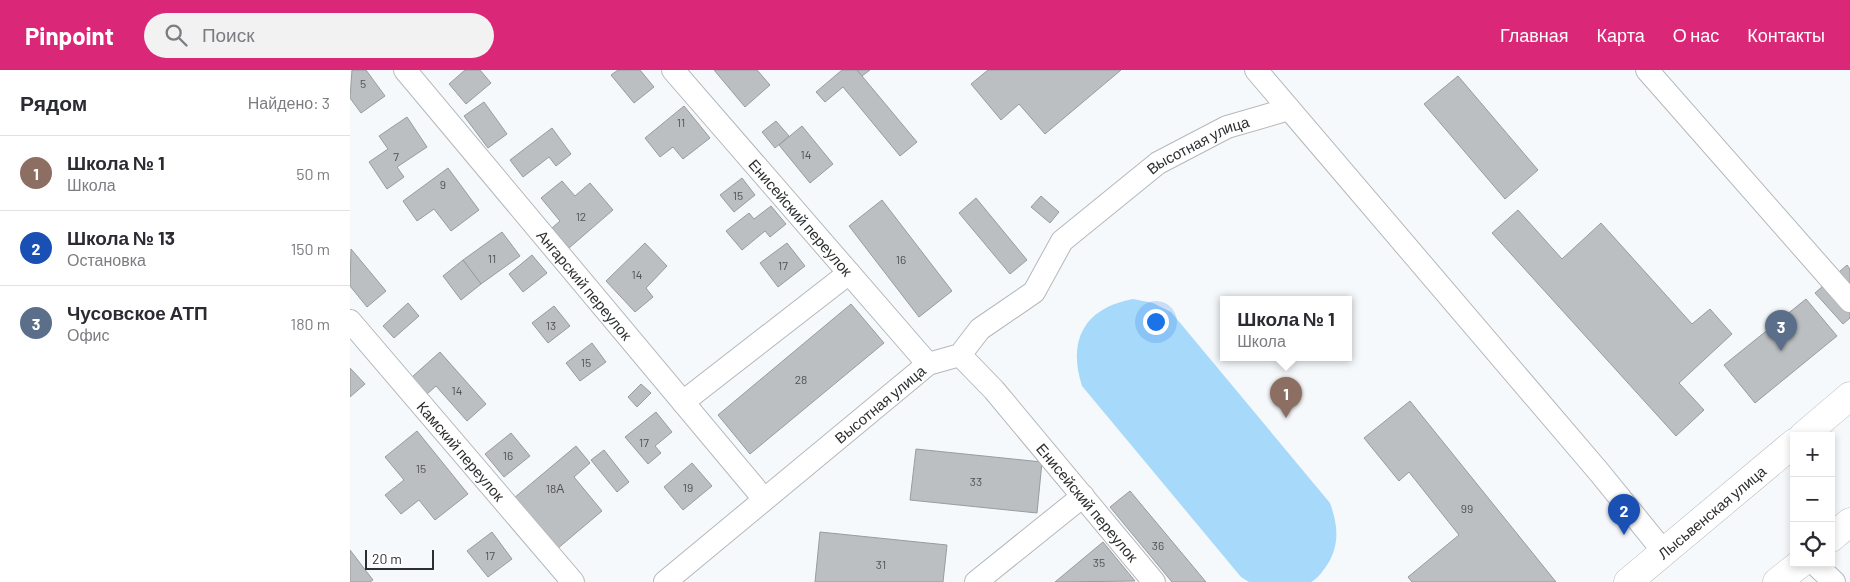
<!DOCTYPE html>
<html lang="ru">
<head>
<meta charset="utf-8">
<style>
  :root { --surface:#fff; --page:#f2f2f3; --text:#2b2b33; --muted:#7c7c81; --line:#e1e1e2; --accent:#db2777 }
  body { margin:0; font-family:Barlow,sans-serif; background:var(--page); color:var(--text) }
  .controls { position:absolute; right:15px; bottom:15px; display:grid; overflow:hidden; border-radius:0px; box-shadow:0 2px 8px #0003 }
  .controls button { width:45px; height:45px; display:grid; place-items:center; padding:0; border:0; border-bottom:1px solid var(--line); background:var(--surface); color:var(--text); font:25px sans-serif }
  .scale { position:absolute; left:15px; bottom:12px; width:69px; box-sizing:border-box; padding-left:5px; border:2px solid #2c2e2f; border-top:0; font-size:14px; line-height:18px; white-space:nowrap; color:#2c2e2f; -webkit-text-stroke:4px #fff; paint-order:stroke }
  .you { position:absolute; left:805px; top:251px; width:18px; height:18px; margin:-12px; border:4px solid #fff; border-radius:50%; background:#1a73e8; box-shadow:0 0 0 8px #1a73e833 }
  .badge { display:grid; place-items:center; width:32px; height:32px; border-radius:50%; background:var(--accent); color:#fff; font-size:16px; font-weight:700 }
  .pin { position:absolute; translate:-50% -41px; filter:drop-shadow(0 1px 2px #0008) }
  .pin::after { content:''; position:absolute; top:26px; width:18px; height:15px; background:inherit; clip-path:polygon(0 0,100% 0,50% 100%) }
  .popup { position:absolute; left:870px; top:226px; width:132px; height:65px; box-sizing:border-box; display:grid; place-content:center; border-radius:0px; background:var(--surface); filter:drop-shadow(0 1px 4px #0005); font-size:16px; white-space:nowrap; color:var(--muted) }
  .popup b { font-size:19px; color:var(--text) }
  .popup::after { content:''; position:absolute; left:50%; top:100%; margin-left:-10px; border:10px solid transparent; border-top-color:var(--surface) }
  .list { margin:0; padding:0; list-style:none }
  h2 { display:flex; justify-content:space-between; align-items:center; height:65px; margin:0; padding:0 20px; font-size:21px }
  h2 small { font-size:16px; font-weight:400; color:var(--muted) }
  .list li { display:grid; grid-template-columns:32px 1fr auto; gap:15px; align-items:center; box-sizing:border-box; height:75px; padding:0 20px; border-top:1px solid var(--line) }
  .list b { display:block; font-size:19px; white-space:nowrap }
  .list p { margin:0; font-size:16px; white-space:nowrap; color:var(--muted) }
  .list em { font-size:16px; font-style:normal; color:var(--muted) }
  .icon { flex:none; width:28px; height:28px; fill:none; stroke:currentColor; stroke-width:2; stroke-linecap:round; stroke-linejoin:round }
  .map { position:relative; flex:none; width:1500px; height:512px; overflow:hidden }
  header { display:flex; align-items:center; gap:30px; box-sizing:border-box; height:70px; padding:0 25px; background:var(--accent); color:#fff }
  header strong { font-size:24px }
  nav { display:flex; gap:28px; margin-inline-start:auto; font-size:18px }
  .search { width:350px; height:45px; background:var(--page); display:flex; align-items:center; gap:12px; box-sizing:border-box; padding:0 18px; border-radius:28px; color:var(--muted); font-size:19px }
  main { display:flex }
  aside { flex:1; background:var(--surface) }
  .map>svg:first-child { display:block }
  .green { fill:#a7d9fb }
  .building { fill:#bcbfc2; stroke:#989c9e }
  .lines { fill:none; stroke-linecap:round; stroke-linejoin:round }
  .minor-casing { stroke:#b5b8bb; stroke-width:24 }
  .major-casing { stroke:#b5b8bb; stroke-width:29 }
  .minor { stroke:#fff; stroke-width:22 }
  .major { stroke:#fff; stroke-width:28 }
  .labels { text-anchor:middle; dominant-baseline:central; stroke-width:4; stroke-linejoin:round; paint-order:stroke }
  .number-label { font-size:12px; fill:#505254 }
  .street-label { font-size:15px; fill:#2c2e2f; stroke:#fff }
</style>
</head>
<body>
<header>
<strong>Pinpoint</strong>
<div class="search"><svg class="icon" aria-label="search" viewBox="0 0 24 24"><circle cx="10" cy="10" r="6"/><path d="M15 15l6 6"/></svg>Поиск</div>
<nav><a>Главная</a><a>Карта</a><a>О нас</a><a>Контакты</a></nav>
</header>
<main>
<aside>
<h2>Рядом<small>Найдено: 3</small></h2>
<ul class="list">
<li><span class="badge" style="background:#8d6e63">1</span><div><b>Школа № 1</b><p>Школа</p></div><em>50 m</em></li>
<li><span class="badge" style="background:#1a4fb4">2</span><div><b>Школа № 13</b><p>Остановка</p></div><em>150 m</em></li>
<li><span class="badge" style="background:#5c6f8a">3</span><div><b>Чусовское АТП</b><p>Офис</p></div><em>180 m</em></li>
</ul>
</aside>
<div class="map">
<svg width="1500" height="512" viewBox="0 0 1500 512">
  <rect width="100%" height="100%" fill="#f5f9fb"/>
  <path class="green" d="M783,229L803,233L821,242L980,433C988,455 990,475 977,495C973,501 967,509 961,512C952,512 911,512 899,512L891,507L732,316C717,269 735,238 783,229Z"/>
  <g class="building">
    <path d="M2,0H16L35,26L11,43L0,28Z"/>
    <path d="M115,0H130L141,13L116,34L99,14Z"/>
    <path d="M268,0H290L304,17L284,33L261,5Z"/>
    <path d="M364,0H407L420,15L395,37Z"/>
    <path d="M492,0H507L567,72L550,86L493,17L475,32L466,22Z"/>
    <path d="M507,0H520L512,6Z"/>
    <path d="M638,0H771L695,64L669,34L651,50L621,14Z"/>
    <path d="M1108,6L1188,100L1155,129L1074,34Z"/>
    <path d="M134,32L157,64L138,78L114,46Z"/>
    <path d="M334,36L360,68L333,89L323,77L310,87L295,68Z"/>
    <path d="M57,47L77,77L47,97L54,107L37,119L19,92L38,79L29,66Z"/>
    <path d="M426,51L439,66L425,78L412,62Z"/>
    <path d="M452,56L483,94L460,113L429,75Z"/>
    <path d="M202,58L221,84L206,96L199,87L173,107L160,90Z"/>
    <path d="M98,98L129,140L101,161L84,139L67,151L53,131Z"/>
    <path d="M392,108L405,125L384,142L370,125Z"/>
    <path d="M212,111L225,126L240,113L263,140L219,178L202,158L210,151L191,128Z"/>
    <path d="M691,126L709,142L700,153L681,137Z"/>
    <path d="M626,128L677,190L660,204L609,143Z"/>
    <path d="M532,130L602,221L569,247L499,156Z"/>
    <path d="M421,136L436,154L420,167L415,161L392,180L376,161L399,143L404,149Z"/>
    <path d="M1168,140L1212,189L1251,153L1342,254L1360,239L1382,264L1329,313L1354,340L1326,366L1142,163Z"/>
    <path d="M152,162L170,186L131,214L113,190Z"/>
    <path d="M295,173L317,196L296,218L303,227L285,242L256,211Z"/>
    <path d="M437,173L455,196L428,217L410,193Z"/>
    <path d="M1,179L36,221L17,237L0,216Z"/>
    <path d="M182,185L197,203L173,222L159,204Z"/>
    <path d="M113,190L131,214L111,230L93,206Z"/>
    <path d="M1497,195L1500,199V248L1493,254L1465,223Z"/>
    <path d="M1456,229L1487,266L1405,333L1374,295Z"/>
    <path d="M58,233L69,246L44,268L33,256Z"/>
    <path d="M501,234L534,273L400,384L368,345Z"/>
    <path d="M204,236L220,256L198,273L182,253Z"/>
    <path d="M242,273L256,292L230,311L216,293Z"/>
    <path d="M90,282L136,334L117,351L86,316L77,324L62,307Z"/>
    <path d="M0,298L15,314L0,327Z"/>
    <path d="M291,314L301,323L287,337L278,327Z"/>
    <path d="M1060,331L1206,512H1062L1058,507L1109,465L1059,402L1049,411L1014,368Z"/>
    <path d="M306,342L322,362L305,376L311,383L298,394L275,367Z"/>
    <path d="M67,361L118,424L85,450L69,430L51,444L35,425L54,410L35,387Z"/>
    <path d="M161,363L180,386L154,407L135,384Z"/>
    <path d="M226,376L240,393L224,407L252,441L207,479L164,428Z"/>
    <path d="M566,379L692,392L687,443L560,430Z"/>
    <path d="M254,380L279,412L267,422L241,390Z"/>
    <path d="M342,393L362,416L333,440L314,417Z"/>
    <path d="M780,421L856,512H822L760,437Z"/>
    <path d="M142,462L162,489L138,507L117,481Z"/>
    <path d="M470,462L597,475L593,512H465Z"/>
    <path d="M753,472L785,511L705,512Z"/>
    <path d="M0,480L23,510L20,512H0Z"/>
  </g>
  <g class="lines">
    <g class="minor-casing">
      <g id="minor">
        <path id="s1" d="M55,0L414,429"/>
        <path id="s2" d="M323,0L578,294"/>
        <path d="M906,0L1249,402L1314,482"/>
        <path d="M1297,0L1500,231"/>
        <path id="s3" d="M0,251L223,512"/>
        <path id="s4" d="M610,285L644,320L804,512"/>
        <path d="M333,332L499,203"/>
        <path d="M1464,493L1484,512"/>
        <path id="s5" d="M315,512L578,294L610,285L630,259L684,222L712,171L808,93L877,57L939,39"/>
        <path d="M626,512L733,426"/>
      </g>
    </g>
    <g class="major-casing">
      <g id="major">
        <path d="M1453,366L1500,326"/>
        <path d="M1481,468L1500,452"/>
        <path id="s6" d="M1278,512L1444,373"/>
        <path d="M1427,512L1451,493"/>
      </g>
    </g>
    <use href="#minor" class="minor"/>
    <use href="#major" class="major"/>
  </g>
  <g class="labels">
    <g class="number-label">
      <text x="13" y="13">5</text>
      <text x="331" y="52">11</text>
      <text x="456" y="84">14</text>
      <text x="46" y="86">7</text>
      <text x="93" y="114">9</text>
      <text x="388" y="125">15</text>
      <text x="231" y="146">12</text>
      <text x="142" y="188">11</text>
      <text x="551" y="189">16</text>
      <text x="433" y="195">17</text>
      <text x="287" y="204">14</text>
      <text x="201" y="255">13</text>
      <text x="236" y="292">15</text>
      <text x="451" y="309">28</text>
      <text x="107" y="320">14</text>
      <text x="294" y="372">17</text>
      <text x="158" y="385">16</text>
      <text x="71" y="398">15</text>
      <text x="626" y="411">33</text>
      <text x="338" y="417">19</text>
      <text x="205" y="418">18А</text>
      <text x="1117" y="438">99</text>
      <text x="808" y="475">36</text>
      <text x="140" y="485">17</text>
      <text x="749" y="492">35</text>
      <text x="531" y="494">31</text>
    </g>
    <g class="street-label">
      <text stroke="none"><textPath href="#s5" startOffset="699">Высотная улица</textPath></text>
      <text stroke="none"><textPath href="#s2" startOffset="195">Енисейский переулок</textPath></text>
      <text stroke="none"><textPath href="#s1" startOffset="280">Ангарский переулок</textPath></text>
      <text stroke="none"><textPath href="#s5" startOffset="279">Высотная улица</textPath></text>
      <text stroke="none"><textPath href="#s3" startOffset="171">Камский переулок</textPath></text>
      <text stroke="none"><textPath href="#s4" startOffset="195">Енисейский переулок</textPath></text>
      <text stroke="none"><textPath href="#s6" startOffset="109">Лысьвенская улица</textPath></text>
    </g>
  </g>
</svg>
<div class="controls">
<button>+</button>
<button>−</button>
<button><svg class="icon" aria-label="locate" viewBox="0 0 24 24"><circle cx="12" cy="12" r="6"/><path d="M12 2v4M12 18v4M2 12h4M18 12h4"/></svg></button>
</div>
<div class="scale">20 m</div>
<div class="you"></div>
<div class="pin badge" style="left:936px;top:348px;background:#8d6e63">1</div>
<div class="popup"><b>Школа № 1</b>Школа</div>
<div class="pin badge" style="left:1274px;top:465px;background:#1a4fb4">2</div>
<div class="pin badge" style="left:1431px;top:281px;background:#5c6f8a">3</div>
</div>
</main>
</body>
</html>
